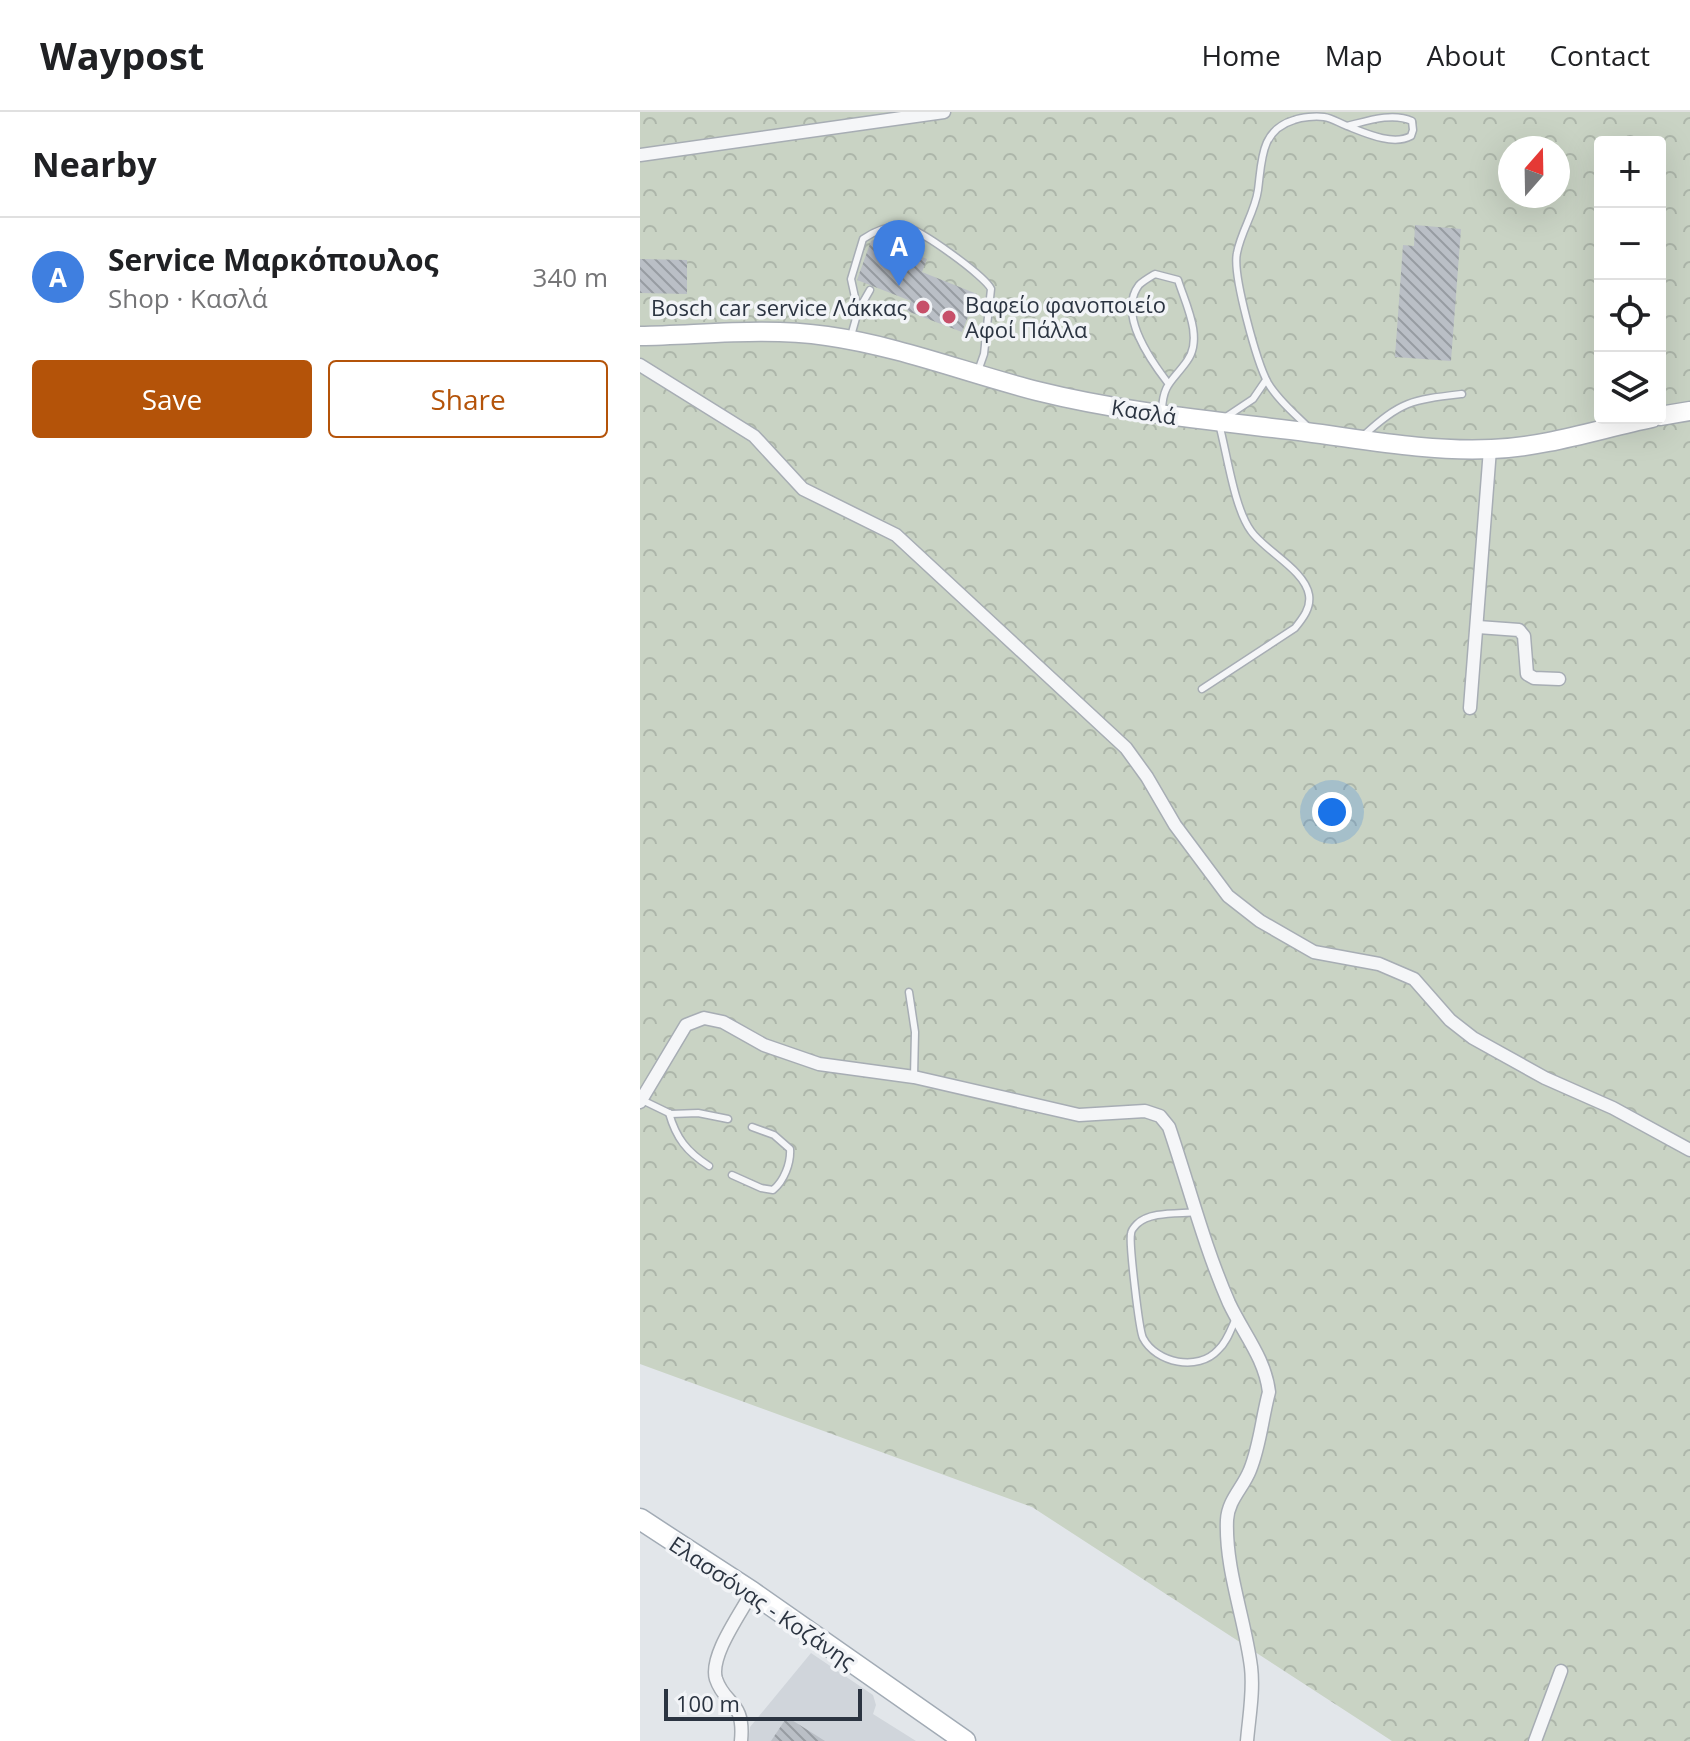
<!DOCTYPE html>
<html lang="en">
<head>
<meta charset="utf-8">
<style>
  :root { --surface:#fff; --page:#f2f2f2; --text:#202124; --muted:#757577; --line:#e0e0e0; --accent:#b45309 }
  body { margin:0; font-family:"Open Sans",sans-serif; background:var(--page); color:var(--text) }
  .controls { position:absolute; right:24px; top:24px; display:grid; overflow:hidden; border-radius:8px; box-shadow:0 8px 32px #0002 }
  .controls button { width:72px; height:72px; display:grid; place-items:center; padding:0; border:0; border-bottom:2px solid var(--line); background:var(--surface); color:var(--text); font:40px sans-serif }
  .compass { position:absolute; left:858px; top:24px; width:72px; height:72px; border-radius:50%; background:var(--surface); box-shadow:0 8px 32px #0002; rotate:20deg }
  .scale { position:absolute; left:24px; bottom:20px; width:198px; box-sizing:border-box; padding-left:8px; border:4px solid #2b3441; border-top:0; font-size:22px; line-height:28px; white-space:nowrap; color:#2b3441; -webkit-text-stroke:6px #f2f4f7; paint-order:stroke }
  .you { position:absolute; left:692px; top:700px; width:28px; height:28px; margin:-20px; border:6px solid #fff; border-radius:50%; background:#1a73e8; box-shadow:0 0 0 12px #1a73e833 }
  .badge { display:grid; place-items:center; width:52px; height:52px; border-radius:50%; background:var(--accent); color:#fff; font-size:26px; font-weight:700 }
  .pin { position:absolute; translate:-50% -66px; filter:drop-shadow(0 2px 4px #0008) }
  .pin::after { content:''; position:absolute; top:42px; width:28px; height:24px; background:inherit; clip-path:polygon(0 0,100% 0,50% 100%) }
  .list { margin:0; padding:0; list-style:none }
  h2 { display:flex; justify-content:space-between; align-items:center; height:104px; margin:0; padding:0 32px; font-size:34px }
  h2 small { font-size:26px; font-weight:400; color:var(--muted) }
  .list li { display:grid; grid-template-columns:52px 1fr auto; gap:24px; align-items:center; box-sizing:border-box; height:120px; padding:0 32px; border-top:2px solid var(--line) }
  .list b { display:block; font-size:30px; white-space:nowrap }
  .list p { margin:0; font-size:26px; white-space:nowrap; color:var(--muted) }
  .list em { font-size:26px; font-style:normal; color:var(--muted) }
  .actions { display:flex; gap:16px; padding:24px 32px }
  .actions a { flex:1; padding:18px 0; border:2px solid var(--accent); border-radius:8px; text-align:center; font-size:28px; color:var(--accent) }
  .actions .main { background:var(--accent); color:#fff }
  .icon { flex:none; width:44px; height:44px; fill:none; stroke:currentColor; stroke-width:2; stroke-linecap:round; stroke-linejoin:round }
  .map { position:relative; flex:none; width:1050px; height:1629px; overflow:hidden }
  header { display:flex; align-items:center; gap:48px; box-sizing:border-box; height:112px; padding:0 40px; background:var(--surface); border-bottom:2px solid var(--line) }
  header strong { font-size:38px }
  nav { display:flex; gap:44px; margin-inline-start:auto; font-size:28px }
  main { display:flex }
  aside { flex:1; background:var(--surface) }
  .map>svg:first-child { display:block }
  .built { fill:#d0d5db }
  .forest { fill:url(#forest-crowns); fill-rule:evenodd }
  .building { fill:url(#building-back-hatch) }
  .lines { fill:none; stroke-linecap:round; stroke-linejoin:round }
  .lane-casing { stroke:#a7adb4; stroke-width:9 }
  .street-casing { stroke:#a7adb4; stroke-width:15 }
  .secondary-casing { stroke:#a7adb4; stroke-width:21 }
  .primary-casing { stroke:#a2abb5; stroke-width:23 }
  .lane { stroke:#f5f6f8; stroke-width:6 }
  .street { stroke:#f5f6f8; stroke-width:12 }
  .secondary { stroke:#fff; stroke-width:18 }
  .primary { stroke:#fff; stroke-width:20 }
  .poi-dot { fill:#c74f69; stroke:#f2f4f7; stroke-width:3 }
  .labels { text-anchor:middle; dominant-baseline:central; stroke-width:7; stroke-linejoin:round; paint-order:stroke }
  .poi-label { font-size:22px; fill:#2b3441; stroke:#f2f4f7; text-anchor:start }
  .street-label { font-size:22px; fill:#2b3441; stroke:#f2f4f7 }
</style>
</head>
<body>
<header>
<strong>Waypost</strong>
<nav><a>Home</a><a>Map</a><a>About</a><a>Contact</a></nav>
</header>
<main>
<aside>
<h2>Nearby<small></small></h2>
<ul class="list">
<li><span class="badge" style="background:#3f7fe0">A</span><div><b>Service Μαρκόπουλος</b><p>Shop · Κασλά</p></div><em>340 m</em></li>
</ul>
<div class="actions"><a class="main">Save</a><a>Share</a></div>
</aside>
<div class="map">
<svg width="1050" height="1629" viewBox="0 0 1050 1629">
  <defs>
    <pattern id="forest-crowns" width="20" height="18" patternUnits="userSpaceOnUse" patternTransform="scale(2)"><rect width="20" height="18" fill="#c9d3c4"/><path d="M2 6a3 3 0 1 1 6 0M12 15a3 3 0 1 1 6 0" fill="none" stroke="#adb6aa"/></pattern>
    <pattern id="building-back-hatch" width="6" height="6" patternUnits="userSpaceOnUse" patternTransform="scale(2)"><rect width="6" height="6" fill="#babfc6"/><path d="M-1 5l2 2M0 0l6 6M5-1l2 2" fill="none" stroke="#979ca2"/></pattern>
  </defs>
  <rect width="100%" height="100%" fill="#e2e6ea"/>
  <path class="built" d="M171,1541L233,1583L236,1593L233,1602L276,1629H108L110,1615Z"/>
  <path class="forest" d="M0,0H1050V1629H752L392,1395L0,1252ZM960,30H1020V306H960ZM870,36H918V84H870Z"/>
  <g class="building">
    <path d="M775,113L821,117L811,249L755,245L763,133L774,134Z"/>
    <path d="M235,127L287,147L282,160L337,182L322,220L267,199L271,189L217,168L231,129Z"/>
    <path d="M0,147L47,148V182L0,181Z"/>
    <path d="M147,1605L185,1629H131Z"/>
  </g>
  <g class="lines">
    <g class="lane-casing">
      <g id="lane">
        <path d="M218,199L211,167L223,127C235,119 250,113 265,115C279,116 346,165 351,177L344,242L338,259"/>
        <path d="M211,224L218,199L230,178"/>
        <path d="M522,298C523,271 533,269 547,249C564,226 545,191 538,168L515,162C510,165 503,169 499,173C477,202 511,249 528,271"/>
        <path d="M586,305L613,287L626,268"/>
        <path d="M669,316C655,302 638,288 628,271C617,251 592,162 597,141C601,119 615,100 618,78C622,49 620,18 654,8C662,5 675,4 684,5C692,6 699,11 707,14C725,21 753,34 771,24L773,18L772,9C752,0 727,9 707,14"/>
        <path d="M723,324C761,289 771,288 822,282"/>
        <path d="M562,577L655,516C663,506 671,496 669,483C665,458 625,439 611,419C594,396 587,341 579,312"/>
        <path d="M269,880L275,920L274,965"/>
        <path d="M2,988L31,1002L58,1001L88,1007"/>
        <path d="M29,1001C36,1026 47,1040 69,1054"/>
        <path d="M92,1063L121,1076L133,1078C144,1069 151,1051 150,1037L134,1023L112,1015"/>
        <path d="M557,1100C540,1102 510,1099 497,1112C495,1114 491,1119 491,1122C489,1131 499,1218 503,1226C516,1251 558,1260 578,1238C587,1230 591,1217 596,1206"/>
      </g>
    </g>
    <g class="street-casing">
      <g id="street">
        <path d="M0,43L304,0"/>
        <path d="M0,253L114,324L163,377L256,423L486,636L507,665L535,713L588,784L620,809L674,840L739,852L774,867L810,908L833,926L905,966L973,996L1050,1038"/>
        <path d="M838,515L879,518L884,524L887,562L894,566L919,567"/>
        <path d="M830,596L850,337"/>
        <path d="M0,990L46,913L64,906L83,910L124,933L179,952L274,965L439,1003L505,999L520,1004L529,1015C549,1074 564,1134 589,1191C603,1221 625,1246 629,1280C622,1306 620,1334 610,1358C603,1376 588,1388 587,1408C585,1457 605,1507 611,1555C614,1579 609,1605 607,1629"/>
        <path d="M101,1629C105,1588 85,1594 76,1567C69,1544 101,1501 112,1480"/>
        <path d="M895,1629L921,1559"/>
      </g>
    </g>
    <g class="secondary-casing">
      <g id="secondary">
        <path d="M0,224C62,223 125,215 187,224C258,234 327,261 397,279C485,301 576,309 666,320C727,328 790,340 852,337C906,335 959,317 1012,306"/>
        <path d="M1020,304L1050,299"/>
      </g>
    </g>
    <g class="primary-casing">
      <path id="primary" d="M0,1407L112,1480L325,1629"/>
    </g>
    <use href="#lane" class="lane"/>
    <use href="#street" class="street"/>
    <use href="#secondary" class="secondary"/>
    <use href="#primary" class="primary"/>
  </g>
  <g class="poi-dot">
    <circle cx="283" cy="195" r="8"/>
    <circle cx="309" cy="205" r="8"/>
  </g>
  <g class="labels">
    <g class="poi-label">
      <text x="325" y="192">Βαφείο φανοποιείο<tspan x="325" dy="25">Αφοί Πάλλα</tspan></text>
      <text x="267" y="195" text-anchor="end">Bosch car service Λάκκας</text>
    </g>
    <g class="street-label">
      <text transform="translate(504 299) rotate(9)">Κασλά</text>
      <text transform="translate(123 1490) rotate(34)">Ελασσόνας - Κοζάνης</text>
    </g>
  </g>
</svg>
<div class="controls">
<button>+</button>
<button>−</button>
<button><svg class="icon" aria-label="locate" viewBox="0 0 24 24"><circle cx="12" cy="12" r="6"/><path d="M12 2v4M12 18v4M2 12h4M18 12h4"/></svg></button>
<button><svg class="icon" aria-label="layers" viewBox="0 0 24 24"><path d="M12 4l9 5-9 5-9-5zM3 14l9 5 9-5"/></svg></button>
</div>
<svg class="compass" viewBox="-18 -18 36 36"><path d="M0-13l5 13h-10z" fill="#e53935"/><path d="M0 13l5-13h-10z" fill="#757577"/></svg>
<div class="scale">100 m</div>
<div class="you"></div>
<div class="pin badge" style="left:259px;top:174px;background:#3f7fe0">A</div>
</div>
</main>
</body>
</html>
